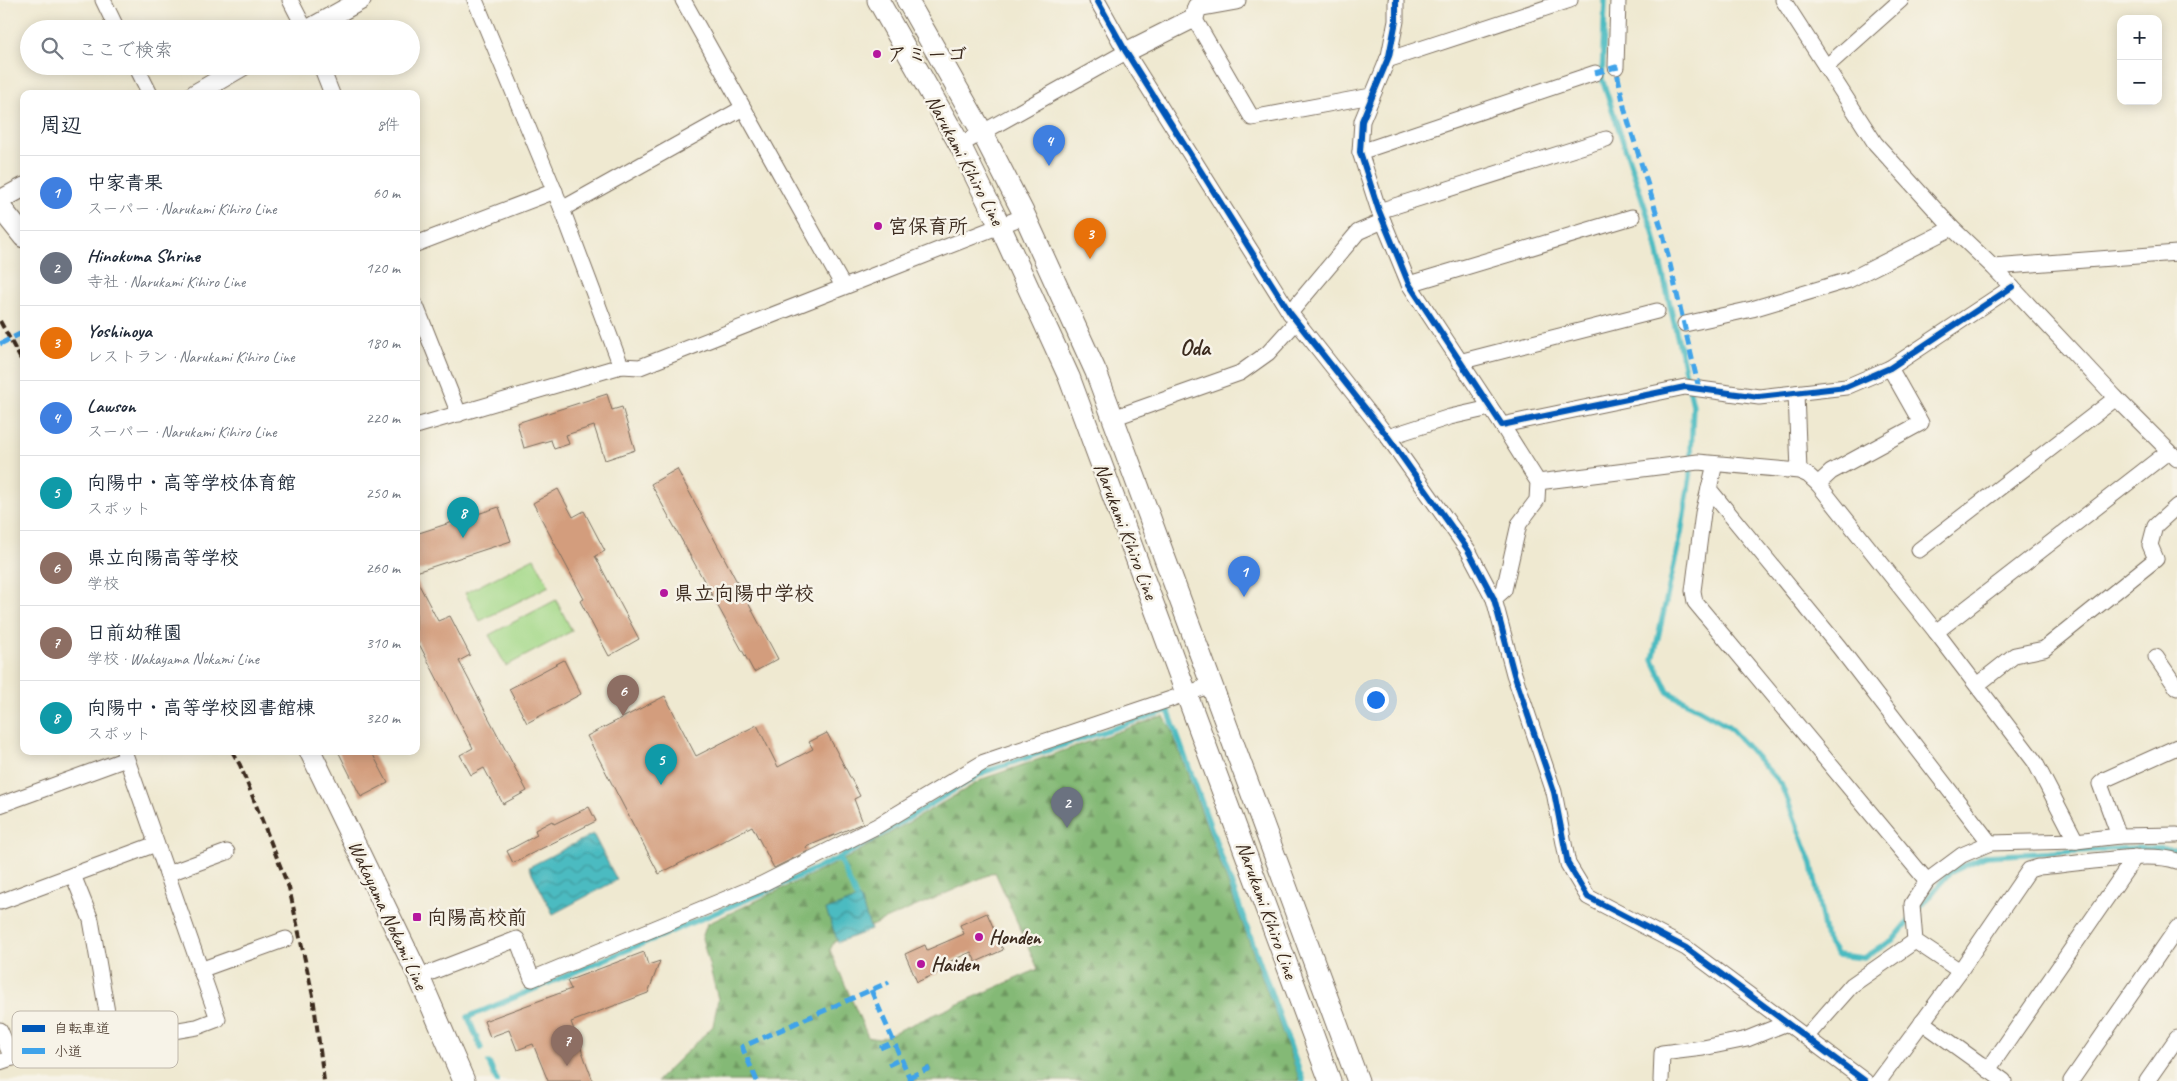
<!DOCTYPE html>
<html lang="ja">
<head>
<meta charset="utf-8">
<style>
  :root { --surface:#fff; --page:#f6f6f7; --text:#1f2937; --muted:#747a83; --line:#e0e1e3; --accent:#b5179e }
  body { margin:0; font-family:Caveat,"Klee One",sans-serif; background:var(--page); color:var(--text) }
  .controls { position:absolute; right:15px; top:15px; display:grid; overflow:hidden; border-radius:10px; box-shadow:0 2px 12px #0003 }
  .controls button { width:45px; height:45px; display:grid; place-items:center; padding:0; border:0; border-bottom:1px solid var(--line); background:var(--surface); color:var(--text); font:25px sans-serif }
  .you { position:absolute; left:1375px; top:699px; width:18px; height:18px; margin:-12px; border:4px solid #fff; border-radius:50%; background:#1a73e8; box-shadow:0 0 0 8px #1a73e833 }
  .badge { display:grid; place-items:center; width:32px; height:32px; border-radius:50%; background:var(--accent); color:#fff; font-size:16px; font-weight:700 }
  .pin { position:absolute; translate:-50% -41px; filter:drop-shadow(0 1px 2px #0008) }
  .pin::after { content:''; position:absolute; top:26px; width:18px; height:15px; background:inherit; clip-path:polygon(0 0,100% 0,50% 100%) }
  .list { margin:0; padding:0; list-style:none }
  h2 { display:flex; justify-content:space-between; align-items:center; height:65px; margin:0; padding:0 20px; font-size:21px }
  h2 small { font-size:16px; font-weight:400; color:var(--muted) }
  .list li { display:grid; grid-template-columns:32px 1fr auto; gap:15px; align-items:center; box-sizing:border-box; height:75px; padding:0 20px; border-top:1px solid var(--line) }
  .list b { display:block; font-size:19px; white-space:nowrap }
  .list p { margin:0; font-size:16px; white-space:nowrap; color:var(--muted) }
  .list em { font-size:16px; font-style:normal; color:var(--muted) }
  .icon { flex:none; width:28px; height:28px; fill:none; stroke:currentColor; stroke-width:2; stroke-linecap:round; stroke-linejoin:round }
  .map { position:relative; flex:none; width:2177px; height:1081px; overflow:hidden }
  .search { position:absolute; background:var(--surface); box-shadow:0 2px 12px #0003; left:20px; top:20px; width:400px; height:55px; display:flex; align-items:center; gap:12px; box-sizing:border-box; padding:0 18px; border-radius:28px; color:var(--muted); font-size:19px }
  .panel { position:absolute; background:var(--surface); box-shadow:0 2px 12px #0003; left:20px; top:90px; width:400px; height:665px; border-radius:10px }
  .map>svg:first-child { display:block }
  .grass { fill:#a5d98a; stroke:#708254 }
  .forest { fill:url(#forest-firs); stroke:#60724a; fill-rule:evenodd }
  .water { fill:url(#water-waves); stroke:#447270 }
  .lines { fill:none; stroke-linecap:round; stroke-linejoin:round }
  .stream { stroke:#4cbbc1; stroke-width:5.5 }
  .building { fill:#d39d7d }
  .minor-casing { stroke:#7a6d5d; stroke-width:17 }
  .tertiary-casing { stroke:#7a6d5d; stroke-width:21 }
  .secondary-casing { stroke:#7a6d5d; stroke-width:23 }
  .minor { stroke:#fff; stroke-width:15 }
  .tertiary { stroke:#fff; stroke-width:19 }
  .secondary { stroke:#fff; stroke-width:21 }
  .rail { stroke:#3b2a1e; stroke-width:4; stroke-dasharray:8 4; stroke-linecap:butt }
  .quiet { stroke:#3fa3ea; stroke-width:5; stroke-dasharray:10 5; stroke-linecap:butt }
  .cycleway-casing { stroke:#f7f3e8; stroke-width:9 }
  .cycleway { stroke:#0057b8; stroke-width:6 }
  .poi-dot { fill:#b5179e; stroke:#f7f3e8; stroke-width:2 }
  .labels { text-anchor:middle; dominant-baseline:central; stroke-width:5; stroke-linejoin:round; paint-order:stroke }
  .poi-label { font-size:20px; font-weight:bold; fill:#3b2a1e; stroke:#f7f3e8; text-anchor:start }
  .street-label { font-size:20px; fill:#3b2a1e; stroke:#f7f3e8 }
  .quarter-label { font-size:22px; font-weight:bold; fill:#3b2a1e; stroke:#f7f3e8 }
  .key { fill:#f7f3e8; stroke:#bfb7ab; stroke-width:1 }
  .key-label { font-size:14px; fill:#3b2a1e }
</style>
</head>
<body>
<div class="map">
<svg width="2177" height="1081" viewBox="0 0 2177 1081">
  <defs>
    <pattern id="forest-firs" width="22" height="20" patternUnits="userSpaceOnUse" patternTransform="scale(1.25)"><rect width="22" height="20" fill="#84b976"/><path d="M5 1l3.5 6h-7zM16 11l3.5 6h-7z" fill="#6d9760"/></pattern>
    <pattern id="water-waves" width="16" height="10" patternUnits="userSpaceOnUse" patternTransform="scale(1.25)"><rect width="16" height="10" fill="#4cbbc1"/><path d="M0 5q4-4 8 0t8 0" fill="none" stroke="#40989c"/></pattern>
  </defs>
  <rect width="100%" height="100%" fill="#f7f3e8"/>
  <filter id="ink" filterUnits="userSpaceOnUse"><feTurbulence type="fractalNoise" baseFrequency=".02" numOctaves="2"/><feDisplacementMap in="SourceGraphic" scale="10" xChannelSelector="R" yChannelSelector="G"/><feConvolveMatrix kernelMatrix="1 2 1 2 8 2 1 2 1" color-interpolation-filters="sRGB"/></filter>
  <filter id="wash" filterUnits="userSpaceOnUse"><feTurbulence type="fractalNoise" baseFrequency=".0096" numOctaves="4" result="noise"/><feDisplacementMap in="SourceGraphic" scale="20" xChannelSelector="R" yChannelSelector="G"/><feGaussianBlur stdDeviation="1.12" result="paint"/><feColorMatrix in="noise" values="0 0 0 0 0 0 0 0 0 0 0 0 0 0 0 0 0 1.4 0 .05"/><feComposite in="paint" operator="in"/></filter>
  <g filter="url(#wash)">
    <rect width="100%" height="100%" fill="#efe9d1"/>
    <g class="grass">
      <path d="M534,558L549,586L480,621L465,593Z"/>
      <path d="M556,600L572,631L506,666L489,635Z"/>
    </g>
    <path class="forest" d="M1164,717L1170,726L1300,1081H657L713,1026L718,999L702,938L707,924L847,858L985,778L1157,718ZM995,872L1038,969L879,1039L868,1037L830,950L834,942Z"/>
    <g class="water">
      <path d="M593,834L617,880L553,914L529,867Z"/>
      <path d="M860,898L871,930L838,942L826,910Z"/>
    </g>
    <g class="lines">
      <g class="stream">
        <path d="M1605,0L1602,79L1653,231L1693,405L1690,477L1681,533L1653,660L1668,692L1728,726L1781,784L1812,864L1826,939L1837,955L1864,958L1894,939L1949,873L1986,856L2132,848L2177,849"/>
        <path d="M839,858L880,835L984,772L1168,710L1303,1081"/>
        <path d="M481,1048L468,1017L760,894L839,858L856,897"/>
        <path d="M489,1063L497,1081"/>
      </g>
    </g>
    <g id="blocks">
      <g class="building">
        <path d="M607,394L612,410L622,407L635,450L605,460L594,426L566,435L569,444L554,449L551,440L524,448L517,423Z"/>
        <path d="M677,469L778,659L754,672L651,484Z"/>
        <path d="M558,489L573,517L584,511L605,551L595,556L639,639L609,656L580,601L584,599L533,503Z"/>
        <path d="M499,507L511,541L416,572V534Z"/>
        <path d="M416,579L438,621L450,616L470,655L459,661L527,791L503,804L484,768L471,775L460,755L473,748L416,638Z"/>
        <path d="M564,660L581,694L527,723L509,689Z"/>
        <path d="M665,696L696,756L757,725L778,767L813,749L809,742L827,733L860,796L854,799L863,823L806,847L808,851L774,868L752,826L659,874L587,736Z"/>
        <path d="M338,751H371L388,783L361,797Z"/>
        <path d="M589,807L596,821L513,863L507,851L537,835L535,830L552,821L554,824Z"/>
        <path d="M987,913L1003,950L976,962L971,952L935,968L938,973L917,982L905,954L925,945L927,950L964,934L960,925Z"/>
        <path d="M644,952L648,965L660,961L648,993L571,1022L593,1081H548L533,1044L517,1050L509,1030L490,1037L484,1021L571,989L567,981Z"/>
      </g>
    </g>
  </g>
  <g filter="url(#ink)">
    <use href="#blocks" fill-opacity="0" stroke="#7a6d5d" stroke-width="1"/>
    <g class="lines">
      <g class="minor-casing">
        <g id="minor">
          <path d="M103,0L117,29"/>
          <path d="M290,0L305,29"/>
          <path d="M475,0L562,209L621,366"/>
          <path d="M683,0L843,286"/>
          <path d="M1097,0L1126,52L1290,313L1388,437L1468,550L1494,599L1514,674L1554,792L1568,864L1588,897L1686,948L1865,1081"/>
          <path d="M1396,0V21L1389,56L1362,121L1360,152L1379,211L1409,284L1502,425L1685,387L1759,397L1846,387L1890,368L2012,287"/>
          <path d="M1783,0L1875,143L1952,228L1993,267L2116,398L2177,459"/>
          <path d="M1194,18L1252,118L1371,96"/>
          <path d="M1387,60L1570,0"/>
          <path d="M136,66L150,94"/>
          <path d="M321,66L332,94"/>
          <path d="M1616,67L1618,0"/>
          <path d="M1826,67L1901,0"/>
          <path d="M960,145L1126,52"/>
          <path d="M1360,152L1595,73"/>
          <path d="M562,209L743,108"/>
          <path d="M1379,211L1606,139"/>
          <path d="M416,244L555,191"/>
          <path d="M1993,267L2177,253"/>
          <path d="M1409,284L1632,217"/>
          <path d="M416,306L459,414"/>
          <path d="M1290,313L1358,232L1383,221"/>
          <path d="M1685,324L1752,309L1849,280L1952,228"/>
          <path d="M1459,362L1657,311"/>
          <path d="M1796,393L1799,471"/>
          <path d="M1113,418L1240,373L1268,353L1296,322"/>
          <path d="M416,426L621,366L640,367L1025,216"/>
          <path d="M1388,437L1450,417L1490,408"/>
          <path d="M1715,464L1703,513L1693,591L1695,602L1927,881L1912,904L1915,941L1960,971"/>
          <path d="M1538,482L1698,462L1799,471L1808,475L1818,484L1831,472L1921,423L1890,368"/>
          <path d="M1818,484L1936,632L2169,451"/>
          <path d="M1709,489L1839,647L1990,843L1962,855L1927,881"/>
          <path d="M1919,550L2116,398"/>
          <path d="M1494,599L1504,590L1519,524L1537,500L1538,482L1502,425"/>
          <path d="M1936,632L2035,762L2076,841"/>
          <path d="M2156,657L2177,688"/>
          <path d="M1977,685L2015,655L2044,649L2156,559L2150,545L2155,526L2177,506"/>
          <path d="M0,805L126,759"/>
          <path d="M2119,836L2177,835"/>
          <path d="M1990,843L2076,841L2119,836L2100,784L2106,779L2177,747"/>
          <path d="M167,874L227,852"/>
          <path d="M73,875L91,920L112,1041"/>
          <path d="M0,902L156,844"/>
          <path d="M200,970L286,939"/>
          <path d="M419,977L517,939L532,979L762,884L877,826L984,762L1212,685"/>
          <path d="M1922,1022L2004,1081"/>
          <path d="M0,1030L12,1058L0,1062"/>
          <path d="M1806,1037L1852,985L1915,941"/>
          <path d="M12,1058L197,1027L218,1019L124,751"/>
          <path d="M1988,1070L2135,857"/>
          <path d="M1661,1081L1662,1053L1703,1048L1747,1039L1787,1023"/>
          <path d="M1879,1081L1960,971L2029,870L2039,867C2073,865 2148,850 2177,861"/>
          <path d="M2071,1081L2177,928"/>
          <path d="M2147,1081L2177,1038"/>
        </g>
      </g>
      <g class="tertiary-casing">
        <g id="tertiary">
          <path d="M309,29L361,0"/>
          <path d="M1126,52L1194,18L1197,7L1236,0"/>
          <path d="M195,94L243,66"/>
          <path d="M0,200L24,187"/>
        </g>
      </g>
      <g class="secondary-casing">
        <g id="secondary">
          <path d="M878,0L960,145L1000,226L1069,377L1330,1081"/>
          <path d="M907,0L982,132L1025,216L1096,372L1358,1081"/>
          <path d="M0,207L24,237"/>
          <path d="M310,751L419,977L464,1081"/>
        </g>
      </g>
      <use href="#minor" class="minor"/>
      <use href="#tertiary" class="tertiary"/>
      <use href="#secondary" class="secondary"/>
      <g class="rail">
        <path d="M0,321L24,365"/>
        <path d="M232,751L240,765L289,888L313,996L324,1081"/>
      </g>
      <g class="quiet">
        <path d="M1595,73L1616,67L1625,111L1663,234L1699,389"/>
        <path d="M0,344L24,332"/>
        <path d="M871,990L911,1081"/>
        <path d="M880,1048L894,1042"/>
        <path d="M888,1065L901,1059"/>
        <path d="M909,1077L930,1068"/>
        <path d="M757,1081L742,1047L889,982"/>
      </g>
      <g class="cycleway-casing">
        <g id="cycleway">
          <path d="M1097,0L1126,52L1290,313L1388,437L1468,550L1494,599L1514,674L1554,792L1568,864L1588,897L1686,948L1865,1081"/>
          <path d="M1396,0V21L1389,56L1362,121L1360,152L1379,211L1409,284L1502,425L1685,387L1759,397L1846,387L1890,368L2012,287"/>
        </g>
      </g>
      <use href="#cycleway" class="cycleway"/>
    </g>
  </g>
  <g class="poi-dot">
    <circle cx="877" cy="54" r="5"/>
    <circle cx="878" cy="226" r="5"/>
    <circle cx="664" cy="593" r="5"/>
    <rect x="412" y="912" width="10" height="10" rx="2.5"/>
    <circle cx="979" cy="937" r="5"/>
    <circle cx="921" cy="964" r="5"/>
  </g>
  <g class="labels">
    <g class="poi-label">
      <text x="887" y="54">アミーゴ</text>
      <text x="888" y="226">宮保育所</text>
      <text x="674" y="593">県立向陽中学校</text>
      <text x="427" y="917">向陽高校前</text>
      <text x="989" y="937">Honden</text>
      <text x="931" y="964">Haiden</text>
    </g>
    <g class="street-label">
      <text transform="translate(965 160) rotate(62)">Narukami Kihiro Line</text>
      <text transform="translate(1126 531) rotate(69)">Narukami Kihiro Line</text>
      <text transform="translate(1267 910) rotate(70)">Narukami Kihiro Line</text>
      <text transform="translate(388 915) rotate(65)">Wakayama Nokami Line</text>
    </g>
    <g class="quarter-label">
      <text x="1195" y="348">Oda</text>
    </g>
  </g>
  <rect x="12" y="1011" width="166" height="57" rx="8" class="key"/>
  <rect x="22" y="1025" width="23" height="7" fill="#0057b8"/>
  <rect x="22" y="1048" width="23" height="6" fill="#3fa3ea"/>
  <g class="key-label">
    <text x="54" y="1033">自転車道</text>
    <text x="54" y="1056">小道</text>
  </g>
</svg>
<div class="controls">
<button>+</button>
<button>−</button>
</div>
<div class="you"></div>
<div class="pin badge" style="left:1244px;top:597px;background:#3f7fe0">1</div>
<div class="pin badge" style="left:1067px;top:828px;background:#6b7280">2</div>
<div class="pin badge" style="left:1090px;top:259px;background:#e8710a">3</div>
<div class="pin badge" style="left:1049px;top:166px;background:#3f7fe0">4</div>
<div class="pin badge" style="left:661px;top:785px;background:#0f9aa8">5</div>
<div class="pin badge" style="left:623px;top:716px;background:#8d6e63">6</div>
<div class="pin badge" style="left:567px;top:1066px;background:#8d6e63">7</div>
<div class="pin badge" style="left:463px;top:538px;background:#0f9aa8">8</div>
<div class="search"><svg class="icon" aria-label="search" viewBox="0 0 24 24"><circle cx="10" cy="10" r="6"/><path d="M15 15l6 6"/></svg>ここで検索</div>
<section class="panel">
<h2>周辺<small>8件</small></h2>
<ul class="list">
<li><span class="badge" style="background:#3f7fe0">1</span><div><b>中家青果</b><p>スーパー · Narukami Kihiro Line</p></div><em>60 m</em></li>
<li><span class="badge" style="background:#6b7280">2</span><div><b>Hinokuma Shrine</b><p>寺社 · Narukami Kihiro Line</p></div><em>120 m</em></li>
<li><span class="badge" style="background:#e8710a">3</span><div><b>Yoshinoya</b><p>レストラン · Narukami Kihiro Line</p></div><em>180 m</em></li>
<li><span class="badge" style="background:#3f7fe0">4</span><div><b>Lawson</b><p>スーパー · Narukami Kihiro Line</p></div><em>220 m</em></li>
<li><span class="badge" style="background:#0f9aa8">5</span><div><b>向陽中・高等学校体育館</b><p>スポット</p></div><em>250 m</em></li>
<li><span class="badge" style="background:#8d6e63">6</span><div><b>県立向陽高等学校</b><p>学校</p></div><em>260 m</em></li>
<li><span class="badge" style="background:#8d6e63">7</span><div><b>日前幼稚園</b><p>学校 · Wakayama Nokami Line</p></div><em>310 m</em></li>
<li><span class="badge" style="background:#0f9aa8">8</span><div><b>向陽中・高等学校図書館棟</b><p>スポット</p></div><em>320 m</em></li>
</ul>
</section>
</div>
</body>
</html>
